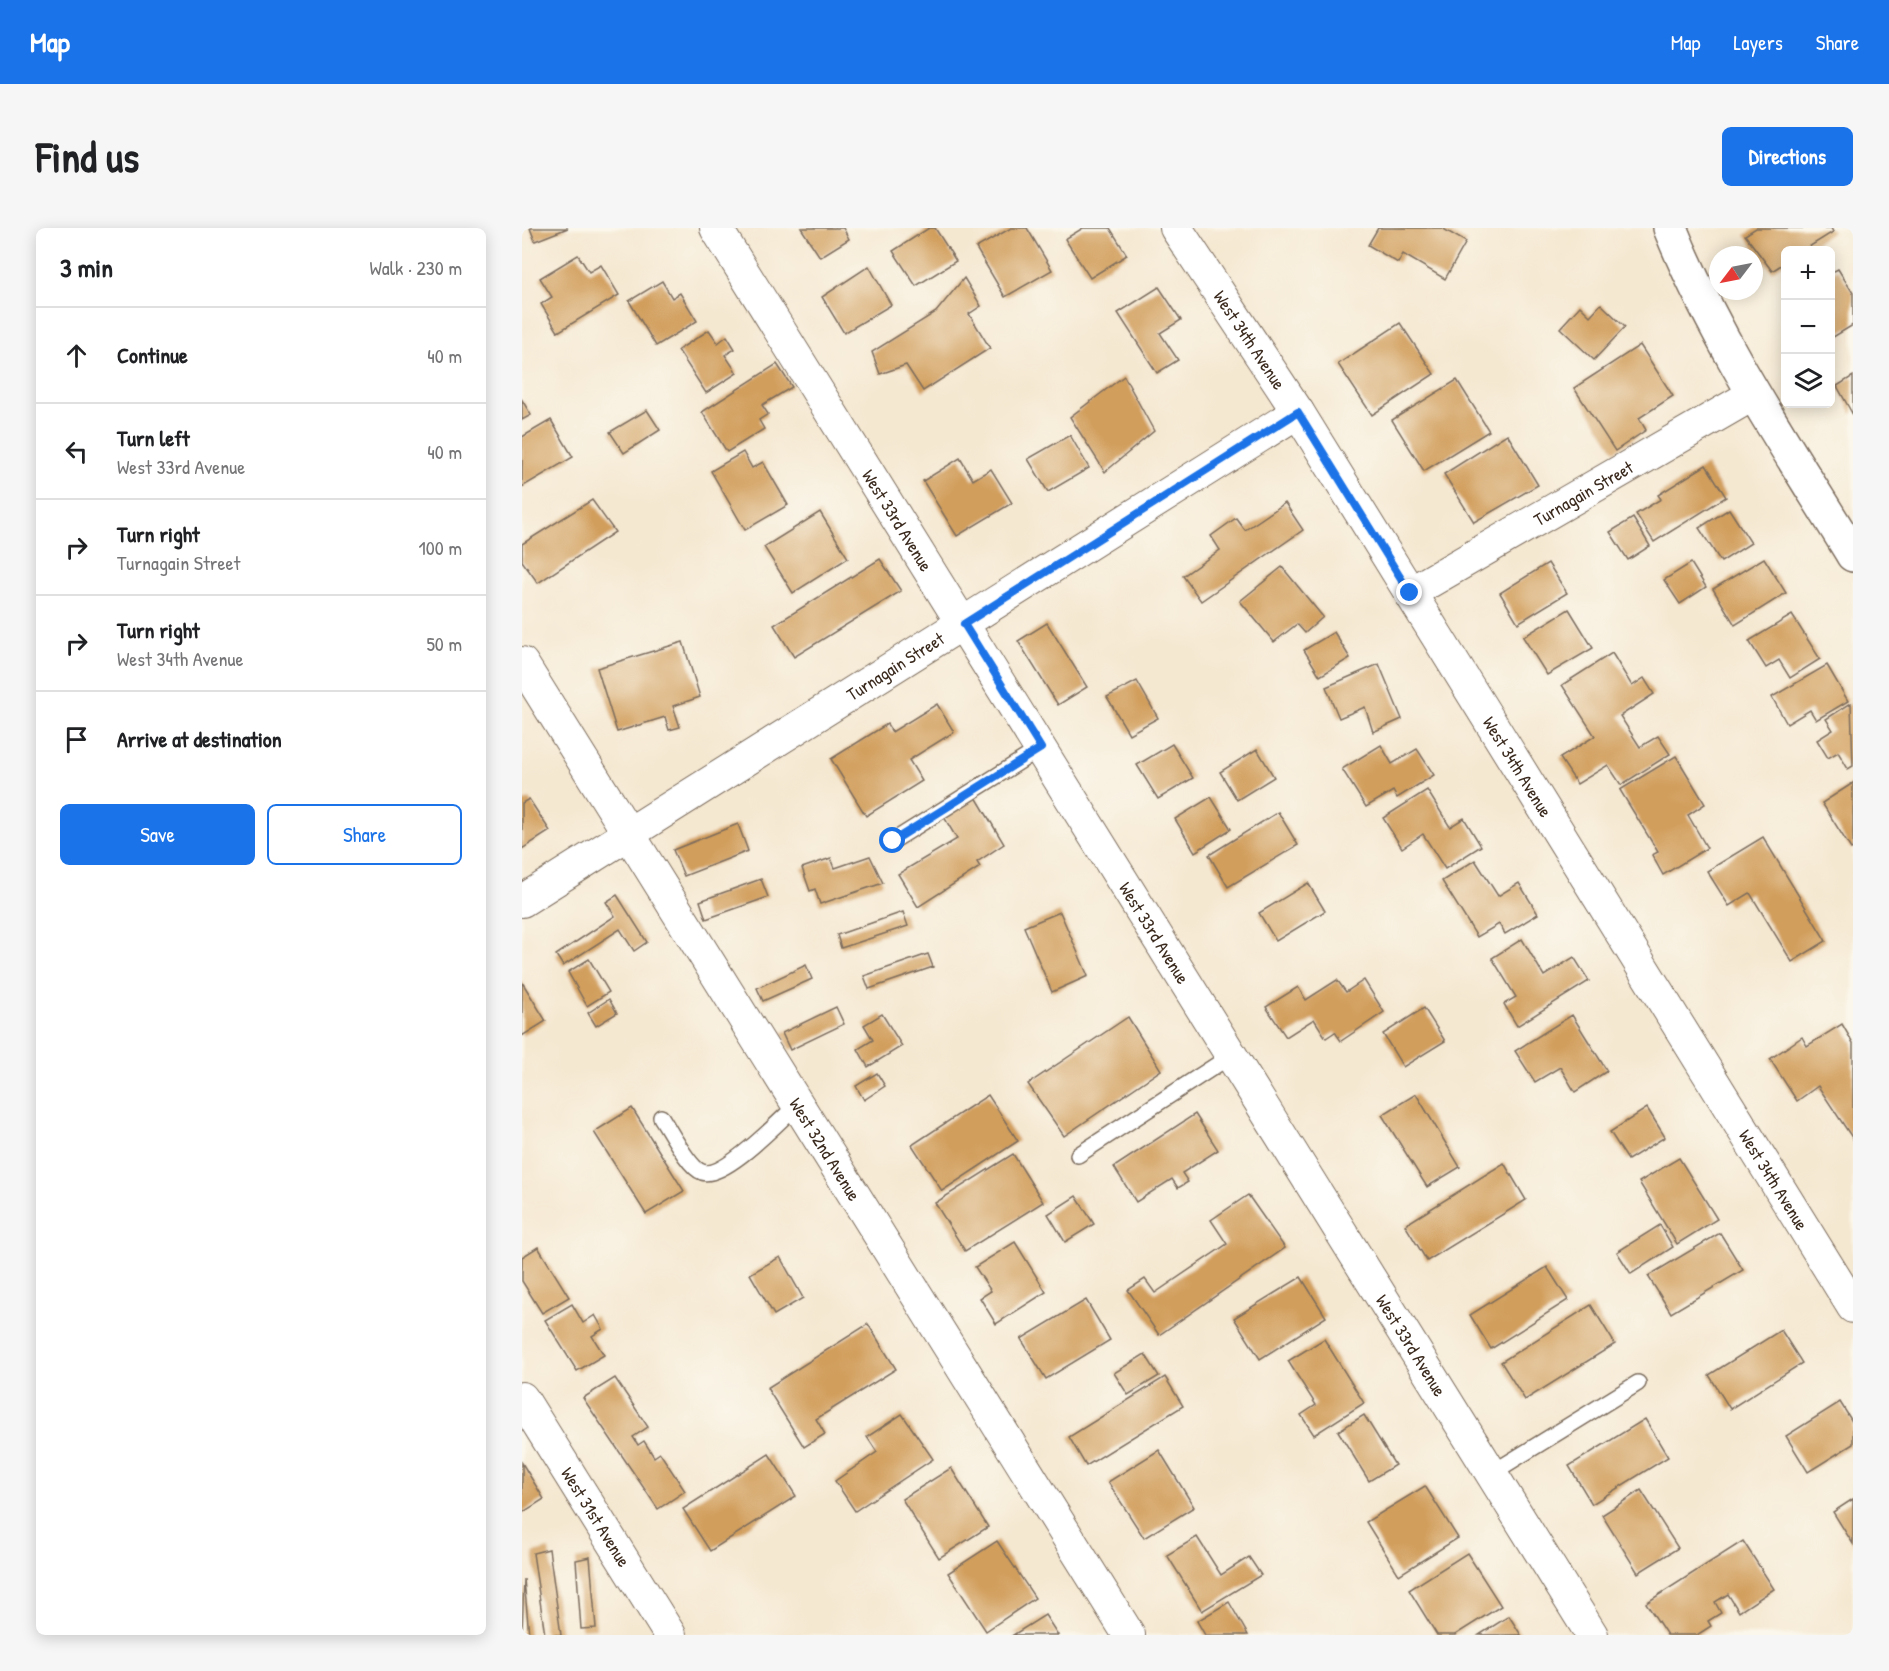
<!DOCTYPE html>
<html lang="en">
<head>
<meta charset="utf-8">
<style>
  :root { --surface:#fff; --page:#f6f6f6; --text:#202124; --muted:#757577; --line:#e0e0e0; --accent:#1a73e8 }
  body { margin:0; font-family:"Patrick Hand",sans-serif; background:var(--page); color:var(--text) }
  .controls { position:absolute; right:18px; top:18px; display:grid; overflow:hidden; border-radius:9px; box-shadow:0 3px 15px #0003 }
  .controls button { width:54px; height:54px; display:grid; place-items:center; padding:0; border:0; border-bottom:2px solid var(--line); background:var(--surface); color:var(--text); font:30px sans-serif }
  .compass { position:absolute; left:1187px; top:18px; width:54px; height:54px; border-radius:50%; background:var(--surface); box-shadow:0 3px 15px #0003; rotate:238deg }
  .stop { position:absolute; width:18px; height:18px; margin:-14px; border:4px solid #1a73e8; border-radius:50%; background:#fff }
  .stop.end { background:#1a73e8; border-color:#fff; box-shadow:0 2px 6px #0008 }
  .list { margin:0; padding:0; list-style:none }
  h2 { display:flex; justify-content:space-between; align-items:center; height:78px; margin:0; padding:0 24px; font-size:26px }
  h2 small { font-size:20px; font-weight:400; color:var(--muted) }
  .list li { display:grid; grid-template-columns:39px 1fr auto; gap:18px; align-items:center; box-sizing:border-box; height:96px; padding:0 24px; border-top:2px solid var(--line) }
  .list b { display:block; font-size:22px; white-space:nowrap }
  .list p { margin:0; font-size:20px; white-space:nowrap; color:var(--muted) }
  .list em { font-size:20px; font-style:normal; color:var(--muted) }
  .actions { display:flex; gap:12px; padding:18px 24px }
  .actions a { flex:1; padding:14px 0; border:2px solid var(--accent); border-radius:9px; text-align:center; font-size:21px; color:var(--accent) }
  .actions .main { background:var(--accent); color:#fff }
  .icon { flex:none; width:33px; height:33px; fill:none; stroke:currentColor; stroke-width:2; stroke-linecap:round; stroke-linejoin:round }
  .map { position:relative; flex:none; width:1331px; height:1407px; overflow:hidden; border-radius:9px }
  header { display:flex; align-items:center; gap:36px; box-sizing:border-box; height:84px; padding:0 30px; background:var(--accent); color:#fff }
  header strong { font-size:28px }
  nav { display:flex; gap:33px; margin-inline-start:auto; font-size:21px }
  .intro { display:flex; align-items:center; justify-content:space-between; box-sizing:border-box; height:144px; padding:0 36px }
  h1 { margin:0; font-size:42px }
  .button { padding:15px 27px; border-radius:9px; background:var(--accent); color:#fff; font-size:21px; font-weight:700 }
  main { display:flex; gap:36px; padding:0 36px }
  aside { flex:1; background:var(--surface); border-radius:9px; box-shadow:0 3px 15px #0003 }
  .map>svg:first-child { display:block }
  .building { fill:#d19e5b }
  .lines { fill:none; stroke-linecap:round; stroke-linejoin:round }
  .service-casing { stroke:#7c6c5d; stroke-width:18 }
  .minor-casing { stroke:#7c6c5d; stroke-width:34 }
  .tertiary-casing { stroke:#7c6c5d; stroke-width:36 }
  .service { stroke:#fff; stroke-width:15 }
  .minor { stroke:#fff; stroke-width:32 }
  .tertiary { stroke:#fff; stroke-width:33 }
  .route { stroke:#1a73e8; stroke-width:8 }
  .labels { text-anchor:middle; dominant-baseline:central; stroke-width:4.5; stroke-linejoin:round; paint-order:stroke }
  .street-label { font-size:18px; fill:#3b2a1e; stroke:#fbf7ec }
</style>
</head>
<body>
<header>
<strong>Map</strong>
<nav><a>Map</a><a>Layers</a><a>Share</a></nav>
</header>
<div class="intro"><h1>Find us</h1><a class="button">Directions</a></div>
<main>
<aside>
<h2>3 min<small>Walk · 230 m</small></h2>
<ul class="list">
<li><svg class="icon" aria-label="ahead" viewBox="0 0 24 24"><path d="M12 20V5M6 11l6-6 6 6"/></svg><div><b>Continue</b></div><em>40 m</em></li>
<li><svg class="icon" aria-label="left" viewBox="0 0 24 24"><path d="M17 20v-9H6M10 6l-5 5 5 5"/></svg><div><b>Turn left</b><p>West 33rd Avenue</p></div><em>40 m</em></li>
<li><svg class="icon" aria-label="right" viewBox="0 0 24 24"><path d="M7 20v-9h11M14 6l5 5-5 5"/></svg><div><b>Turn right</b><p>Turnagain Street</p></div><em>100 m</em></li>
<li><svg class="icon" aria-label="right" viewBox="0 0 24 24"><path d="M7 20v-9h11M14 6l5 5-5 5"/></svg><div><b>Turn right</b><p>West 34th Avenue</p></div><em>50 m</em></li>
<li><svg class="icon" aria-label="arrive" viewBox="0 0 24 24"><path d="M6 21V4h12l-3 4 3 4H6"/></svg><div><b>Arrive at destination</b></div></li>
</ul>
<div class="actions"><a class="main">Save</a><a>Share</a></div>
</aside>
<div class="map">
<svg width="1331" height="1407" viewBox="0 0 1331 1407">
  <rect width="100%" height="100%" fill="#fbf7ec"/>
  <filter id="ink" filterUnits="userSpaceOnUse"><feTurbulence type="fractalNoise" baseFrequency=".0167" numOctaves="2"/><feDisplacementMap in="SourceGraphic" scale="12" xChannelSelector="R" yChannelSelector="G"/><feConvolveMatrix kernelMatrix="1 2 1 2 8 2 1 2 1" color-interpolation-filters="sRGB"/></filter>
  <filter id="wash" filterUnits="userSpaceOnUse"><feTurbulence type="fractalNoise" baseFrequency=".008" numOctaves="4" result="noise"/><feDisplacementMap in="SourceGraphic" scale="24" xChannelSelector="R" yChannelSelector="G"/><feGaussianBlur stdDeviation="1.35" result="paint"/><feColorMatrix in="noise" values="0 0 0 0 0 0 0 0 0 0 0 0 0 0 0 0 0 1.4 0 .05"/><feComposite in="paint" operator="in"/></filter>
  <g filter="url(#wash)">
    <rect width="100%" height="100%" fill="#f5e8d1"/>
    <g id="blocks">
      <g class="building">
        <path d="M8,0H46L13,13Z"/>
        <path d="M279,0H321L327,11L298,29Z"/>
        <path d="M407,0H413L434,33L394,58L371,23Z"/>
        <path d="M489,0H505L530,42L483,69L454,20Z"/>
        <path d="M561,0H588L605,27L568,50L543,11Z"/>
        <path d="M856,0H920L944,14L923,51L881,26L876,35L846,17Z"/>
        <path d="M1234,0H1309L1311,4L1282,22H1264V34L1250,43L1223,7Z"/>
        <path d="M56,27L67,44L79,37L97,67L36,104L19,76L30,69L18,50Z"/>
        <path d="M347,38L369,77L322,105L300,69Z"/>
        <path d="M1316,41L1331,65V97L1308,111V45Z"/>
        <path d="M442,50L459,78L447,86L468,120L401,163L384,137L358,146L350,124L414,84Z"/>
        <path d="M140,53L150,70L158,65L175,93L134,118L107,73Z"/>
        <path d="M637,59L659,92L638,105L656,132L635,145L596,85Z"/>
        <path d="M1079,76L1103,99L1072,132L1038,100L1058,78L1068,88Z"/>
        <path d="M878,95L912,146L850,187L816,136Z"/>
        <path d="M187,102L196,115L205,108L213,121L203,127L215,145L184,165L156,122Z"/>
        <path d="M1118,117L1151,168L1117,190L1124,202L1093,223L1052,160Z"/>
        <path d="M255,136L270,159L240,177L246,186L237,192L242,201L205,224L180,184Z"/>
        <path d="M602,148L632,203L583,244L548,189Z"/>
        <path d="M1331,148V187L1315,158Z"/>
        <path d="M935,152L967,203L902,243L870,192Z"/>
        <path d="M0,172L9,187L0,192Z"/>
        <path d="M125,182L138,202L102,225L88,204Z"/>
        <path d="M29,192L51,229L0,259V209Z"/>
        <path d="M985,206L1016,257L952,294L922,246Z"/>
        <path d="M548,207L567,240L526,264L506,231Z"/>
        <path d="M221,224L230,240L241,234L266,277L223,302L189,243Z"/>
        <path d="M438,230L451,252L469,241L490,275L435,308L401,253Z"/>
        <path d="M1184,237L1204,269L1132,314L1114,286L1139,271L1136,267Z"/>
        <path d="M70,272L93,304L16,355L0,333V316Z"/>
        <path d="M763,275L781,302L679,373L661,348L698,322L689,308L714,290L723,302Z"/>
        <path d="M1207,281L1229,315L1199,334L1177,300Z"/>
        <path d="M298,284L326,330L271,365L242,319Z"/>
        <path d="M1111,290L1128,318L1106,332L1088,304Z"/>
        <path d="M1242,330L1264,365L1213,397L1191,361Z"/>
        <path d="M358,331L379,363L272,429L252,397Z"/>
        <path d="M1026,335L1045,365L996,395L978,365Z"/>
        <path d="M1169,335L1184,359L1158,376L1142,352Z"/>
        <path d="M760,339L801,389L783,405L775,396L752,414L718,373Z"/>
        <path d="M1047,381L1071,420L1025,447L1001,409Z"/>
        <path d="M1270,387L1298,431L1268,450L1257,432L1244,440L1227,413Z"/>
        <path d="M525,395L565,459L536,477L496,413Z"/>
        <path d="M812,404L828,430L798,448L782,422Z"/>
        <path d="M161,414L178,469L151,478L158,499L147,502L143,489L95,504L75,440Z"/>
        <path d="M1090,425L1110,458L1122,450L1132,466L1098,488L1118,519L1136,508L1148,526L1099,557L1086,537L1055,556L1038,530L1073,508L1040,457Z"/>
        <path d="M857,436L880,491L851,504L843,479L817,490L804,459Z"/>
        <path d="M1305,437L1326,473L1294,492L1288,482L1265,496L1250,469Z"/>
        <path d="M615,453L636,490L607,506L585,469Z"/>
        <path d="M1329,475L1331,538L1326,541L1316,524L1306,530L1295,512L1311,502L1304,491Z"/>
        <path d="M415,476L432,504L387,532L400,553L344,588L309,531L365,496L370,504Z"/>
        <path d="M650,516L671,550L636,571L615,537Z"/>
        <path d="M859,517L870,536L895,521L912,547L875,570L871,563L844,579L820,541Z"/>
        <path d="M735,521L752,549L715,572L698,544Z"/>
        <path d="M1154,528L1183,576L1166,587L1185,620L1141,647L1130,627L1136,624L1098,562Z"/>
        <path d="M1331,555V620L1329,621L1300,575Z"/>
        <path d="M905,562L928,599L942,590L959,618L923,641L901,606L880,620L861,590Z"/>
        <path d="M454,569L482,616L455,634L458,639L396,679L376,646L435,611L422,589Z"/>
        <path d="M689,569L709,601L673,624L653,591Z"/>
        <path d="M7,571L28,603L0,621V575Z"/>
        <path d="M756,584L776,617L706,659L687,627Z"/>
        <path d="M216,596L226,623L162,648L151,622Z"/>
        <path d="M1241,609L1304,713L1270,734L1228,665L1207,678L1185,643Z"/>
        <path d="M348,628L361,655L298,676L293,661L288,663L280,640L309,630L313,640Z"/>
        <path d="M953,632L976,668L997,655L1016,686L983,706L977,696L955,709L920,653Z"/>
        <path d="M239,651L246,669L184,691L178,673Z"/>
        <path d="M786,655L803,683L754,713L737,685Z"/>
        <path d="M95,667L125,714L112,723L98,701L41,738L34,727L93,688L84,674Z"/>
        <path d="M381,684L386,698L319,720L315,707Z"/>
        <path d="M538,684L566,748L530,764L502,699Z"/>
        <path d="M1000,711L1022,748L1052,729L1067,753L995,798L982,776L994,769L970,730Z"/>
        <path d="M406,726L411,739L347,761L342,748Z"/>
        <path d="M67,731L87,764L65,778L46,744Z"/>
        <path d="M284,737L290,751L241,773L235,760Z"/>
        <path d="M815,752L824,764L842,752L862,784L819,813L813,804L804,810L792,791L764,809L744,779L776,759L784,772Z"/>
        <path d="M0,754L24,793L0,808Z"/>
        <path d="M87,771L95,785L74,798L66,785Z"/>
        <path d="M314,779L322,796L268,822L260,805Z"/>
        <path d="M902,780L923,813L881,839L861,806Z"/>
        <path d="M360,786L380,818L346,839L336,821L351,812L342,797Z"/>
        <path d="M1050,787L1085,843L1053,864L1038,839L1013,854L993,823Z"/>
        <path d="M606,789L639,842L542,908L506,856Z"/>
        <path d="M1320,796L1331,815V911L1296,858L1275,873L1248,831L1280,809L1285,818Z"/>
        <path d="M355,845L363,858L342,872L334,858Z"/>
        <path d="M894,866L938,939L905,959L860,887Z"/>
        <path d="M466,867L496,913L420,963L390,917Z"/>
        <path d="M110,880L162,963L124,986L72,904Z"/>
        <path d="M1125,880L1143,909L1106,932L1088,904Z"/>
        <path d="M673,886L696,922L660,945L666,954L656,960L650,951L614,974L592,939Z"/>
        <path d="M491,926L521,974L443,1023L413,975Z"/>
        <path d="M1157,930L1195,991L1155,1016L1117,954Z"/>
        <path d="M982,935L1004,972L905,1033L883,997Z"/>
        <path d="M726,967L763,1020L637,1107L606,1062L623,1051L633,1065L705,1016L689,992Z"/>
        <path d="M554,968L572,996L543,1014L526,986Z"/>
        <path d="M1138,997L1151,1019L1109,1046L1095,1024Z"/>
        <path d="M1198,1005L1221,1042L1149,1085L1126,1048Z"/>
        <path d="M493,1014L524,1064L474,1096L458,1070L469,1063L453,1039Z"/>
        <path d="M16,1019L47,1069L20,1085L0,1053V1029Z"/>
        <path d="M258,1029L281,1070L252,1087L228,1046Z"/>
        <path d="M1025,1039L1046,1072L969,1121L948,1087Z"/>
        <path d="M779,1049L804,1089L738,1131L712,1090Z"/>
        <path d="M564,1072L588,1112L524,1151L499,1111Z"/>
        <path d="M50,1076L61,1095L73,1087L81,1101L70,1108L82,1127L55,1143L23,1092Z"/>
        <path d="M1069,1077L1093,1116L1003,1172L979,1134Z"/>
        <path d="M346,1096L374,1141L294,1191L303,1206L282,1219L245,1160Z"/>
        <path d="M1259,1102L1280,1135L1208,1181L1187,1147Z"/>
        <path d="M802,1111L842,1175L792,1207L779,1187L794,1177L766,1133Z"/>
        <path d="M623,1126L637,1148L606,1167L592,1145Z"/>
        <path d="M643,1149L661,1178L564,1238L547,1209Z"/>
        <path d="M93,1150L126,1199L111,1209L116,1217L122,1213L132,1229L138,1225L163,1263L136,1281L61,1170Z"/>
        <path d="M1318,1174L1331,1195V1216L1286,1244L1264,1208Z"/>
        <path d="M380,1186L411,1231L333,1283L313,1253L355,1224L345,1209Z"/>
        <path d="M842,1187L873,1237L847,1253L816,1203Z"/>
        <path d="M1123,1191L1146,1229L1070,1276L1047,1238Z"/>
        <path d="M637,1222L672,1279L622,1310L586,1254Z"/>
        <path d="M247,1226L274,1268L188,1323L161,1281Z"/>
        <path d="M0,1235L22,1271L0,1285Z"/>
        <path d="M429,1240L466,1299L417,1330L380,1271Z"/>
        <path d="M903,1258L936,1310L877,1347L844,1294Z"/>
        <path d="M1119,1262L1156,1320L1116,1345L1080,1287Z"/>
        <path d="M1331,1271V1316L1311,1284Z"/>
        <path d="M675,1309L699,1347L727,1329L739,1347L680,1383L645,1327Z"/>
        <path d="M475,1313L513,1370L464,1403L426,1345Z"/>
        <path d="M1221,1313L1252,1361L1217,1384L1206,1366L1193,1374L1199,1385L1186,1393L1189,1398L1175,1407H1145L1124,1375Z"/>
        <path d="M27,1321L39,1407H23L11,1325Z"/>
        <path d="M945,1325L979,1378L933,1407H915L887,1362Z"/>
        <path d="M68,1329L74,1400L59,1401L54,1332Z"/>
        <path d="M2,1351L7,1407H0Z"/>
        <path d="M707,1374L726,1407H683L675,1393Z"/>
        <path d="M523,1387L536,1407H491Z"/>
        <path d="M987,1388L999,1407H957Z"/>
      </g>
    </g>
  </g>
  <g filter="url(#ink)">
    <use href="#blocks" fill-opacity="0" stroke="#7c6c5d" stroke-width="1.5"/>
    <g class="lines">
      <g class="service-casing">
        <g id="service">
          <path d="M371,613L519,520"/>
          <path d="M139,889C147,901 167,940 180,944C202,952 259,891 276,876"/>
          <path d="M556,927L710,827"/>
          <path d="M970,1245L1116,1155"/>
        </g>
      </g>
      <g class="minor-casing">
        <g id="minor">
          <path id="s1" d="M194,0L1070,1407"/>
          <path id="s2" d="M654,0L776,184L1331,1079"/>
          <path id="s3" d="M888,365L1232,166"/>
          <path id="s4" d="M0,435L607,1407"/>
          <path id="s5" d="M0,673L776,184"/>
          <path id="s6" d="M0,1170L148,1407"/>
        </g>
      </g>
      <g class="tertiary-casing">
        <path id="tertiary" d="M1148,0C1195,116 1266,221 1331,327"/>
      </g>
      <use href="#service" class="service"/>
      <use href="#minor" class="minor"/>
      <use href="#tertiary" class="tertiary"/>
    </g>
  </g>
  <g class="lines" filter="url(#ink)">
    <path class="route" d="M371,613L519,520L442,396L776,184L888,365"/>
  </g>
  <g class="labels">
    <g class="street-label">
      <text stroke="none"><textPath href="#s2" startOffset="134">West 34th Avenue</textPath></text>
      <text stroke="none"><textPath href="#s3" startOffset="200">Turnagain Street</textPath></text>
      <text stroke="none"><textPath href="#s1" startOffset="344">West 33rd Avenue</textPath></text>
      <text stroke="none"><textPath href="#s5" startOffset="441">Turnagain Street</textPath></text>
      <text stroke="none"><textPath href="#s2" startOffset="638">West 34th Avenue</textPath></text>
      <text stroke="none"><textPath href="#s1" startOffset="830">West 33rd Avenue</textPath></text>
      <text stroke="none"><textPath href="#s4" startOffset="573">West 32nd Avenue</textPath></text>
      <text stroke="none"><textPath href="#s2" startOffset="1124">West 34th Avenue</textPath></text>
      <text stroke="none"><textPath href="#s1" startOffset="1316">West 33rd Avenue</textPath></text>
      <text stroke="none"><textPath href="#s6" startOffset="140">West 31st Avenue</textPath></text>
    </g>
  </g>
</svg>
<div class="controls">
<button>+</button>
<button>−</button>
<button><svg class="icon" aria-label="layers" viewBox="0 0 24 24"><path d="M12 4l9 5-9 5-9-5zM3 14l9 5 9-5"/></svg></button>
</div>
<svg class="compass" viewBox="-18 -18 36 36"><path d="M0-13l5 13h-10z" fill="#e53935"/><path d="M0 13l5-13h-10z" fill="#757577"/></svg>
<div class="stop" style="left:371px;top:613px"></div>
<div class="stop end" style="left:888px;top:365px"></div>
</div>
</main>
</body>
</html>
